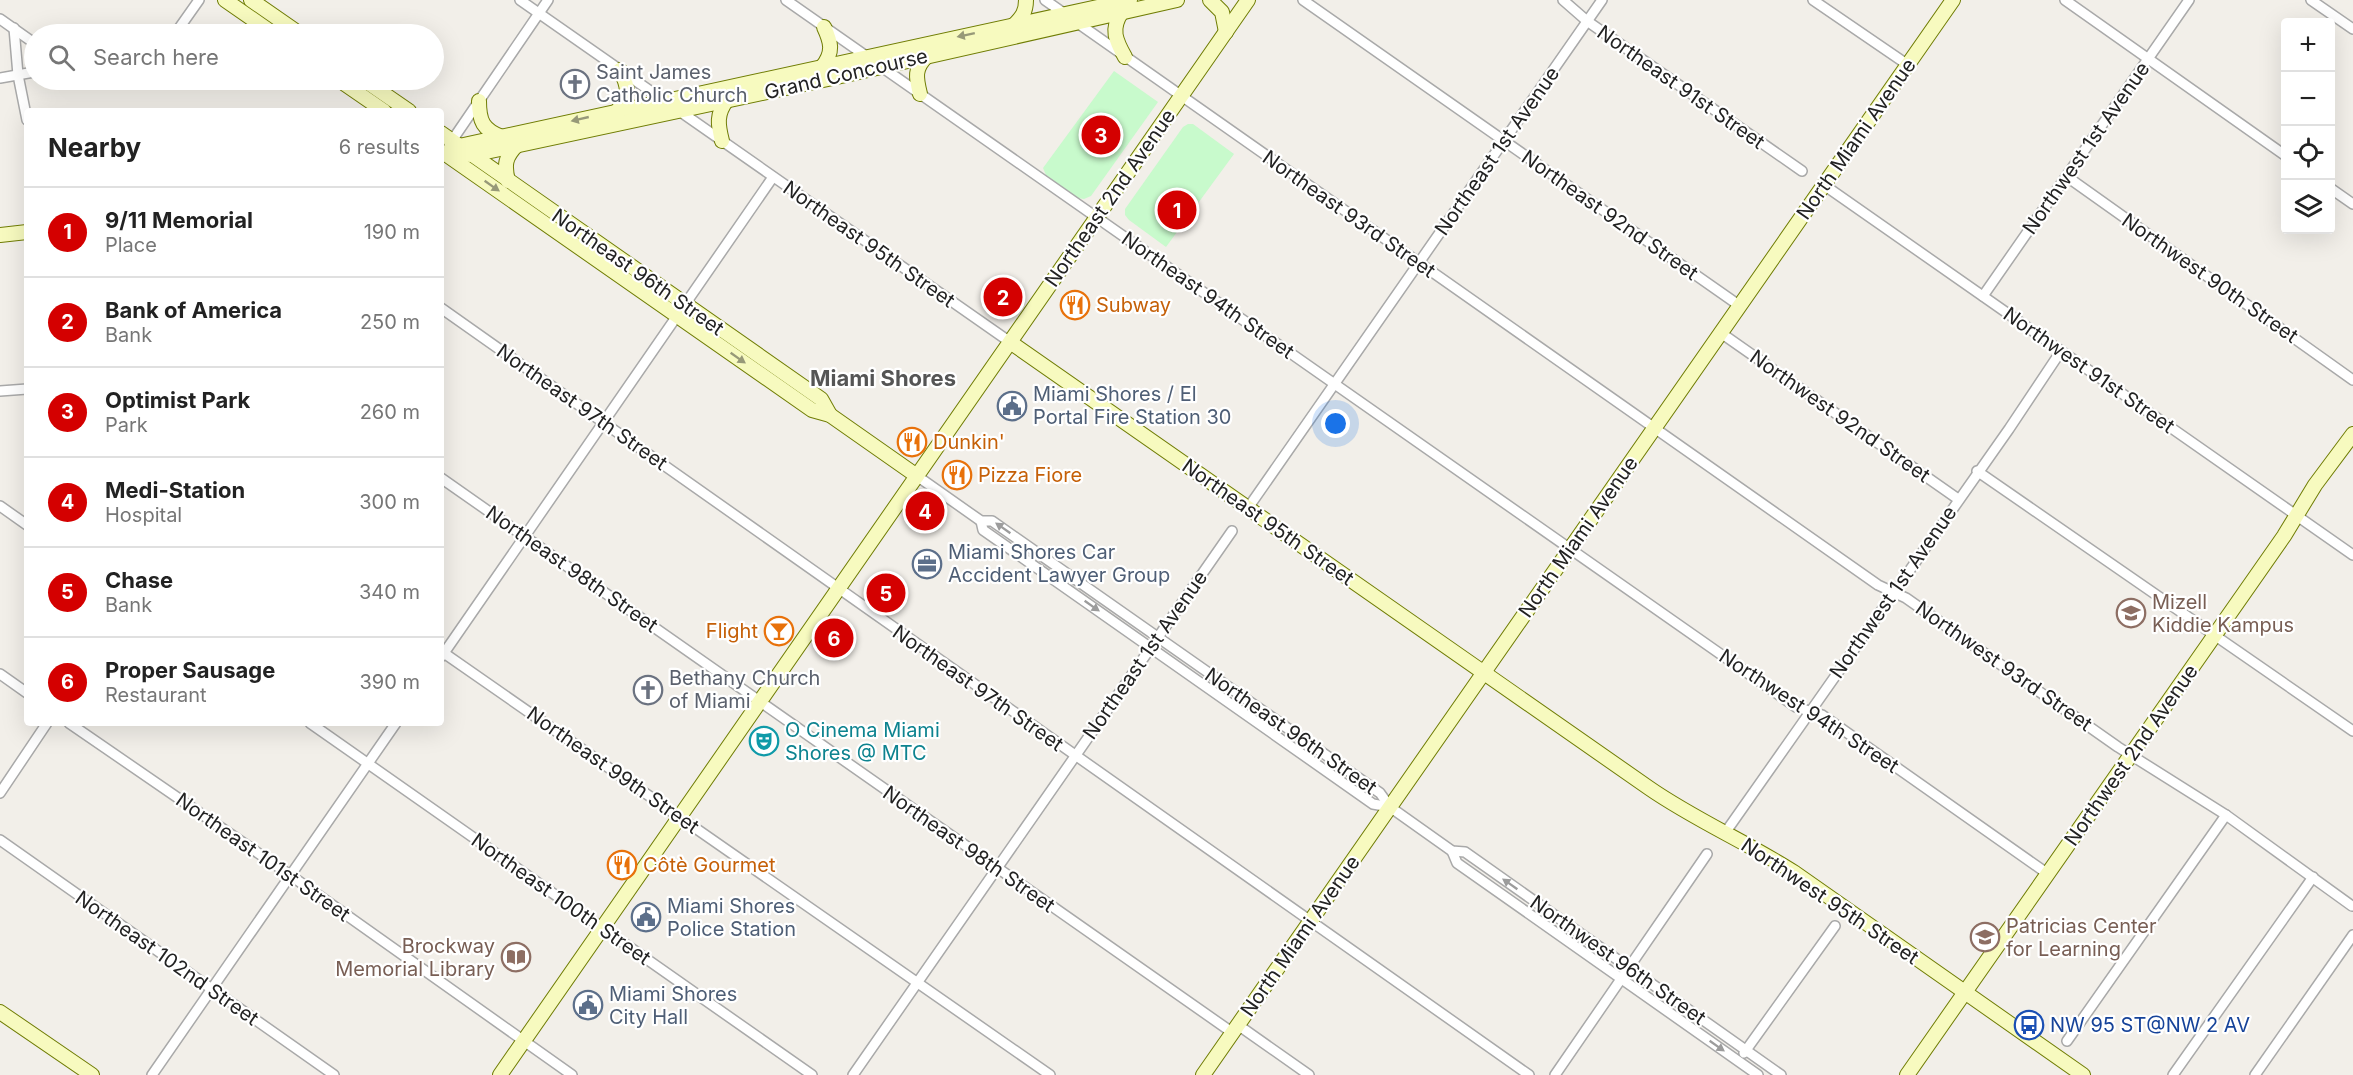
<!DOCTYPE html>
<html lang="en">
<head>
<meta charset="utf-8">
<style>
  :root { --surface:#fff; --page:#f6f6f6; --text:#222; --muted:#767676; --line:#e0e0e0; --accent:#d40000 }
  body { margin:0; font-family:Inter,sans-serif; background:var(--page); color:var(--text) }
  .controls { position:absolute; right:18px; top:18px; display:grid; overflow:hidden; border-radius:6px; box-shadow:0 6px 24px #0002 }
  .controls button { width:54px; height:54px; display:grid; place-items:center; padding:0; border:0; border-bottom:2px solid var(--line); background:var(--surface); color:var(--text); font:30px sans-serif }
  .you { position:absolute; left:1336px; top:424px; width:21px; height:21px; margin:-15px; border:4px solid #fff; border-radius:50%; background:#1a73e8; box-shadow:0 0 0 9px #1a73e833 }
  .badge { display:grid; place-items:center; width:39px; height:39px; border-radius:50%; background:var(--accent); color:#fff; font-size:20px; font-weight:700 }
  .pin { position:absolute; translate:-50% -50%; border:3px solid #fff; box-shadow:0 2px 6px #0006 }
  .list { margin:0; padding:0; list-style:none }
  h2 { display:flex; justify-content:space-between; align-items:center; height:78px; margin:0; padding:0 24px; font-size:26px }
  h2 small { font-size:20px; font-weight:400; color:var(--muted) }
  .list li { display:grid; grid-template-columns:39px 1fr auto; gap:18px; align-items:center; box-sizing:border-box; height:90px; padding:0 24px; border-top:2px solid var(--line) }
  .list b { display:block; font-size:22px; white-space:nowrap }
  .list p { margin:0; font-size:20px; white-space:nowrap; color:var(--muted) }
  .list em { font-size:20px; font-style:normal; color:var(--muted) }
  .icon { flex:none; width:33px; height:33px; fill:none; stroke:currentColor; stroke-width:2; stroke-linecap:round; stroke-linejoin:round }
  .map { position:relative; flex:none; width:2353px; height:1075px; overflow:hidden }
  .search { position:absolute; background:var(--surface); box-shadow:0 6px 24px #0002; left:24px; top:24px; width:420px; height:66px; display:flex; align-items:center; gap:15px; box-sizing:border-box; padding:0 21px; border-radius:33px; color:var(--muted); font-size:22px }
  .panel { position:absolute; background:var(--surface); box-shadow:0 6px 24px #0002; left:24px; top:108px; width:420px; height:618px; border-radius:6px }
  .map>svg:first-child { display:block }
  .park { fill:#c8facc }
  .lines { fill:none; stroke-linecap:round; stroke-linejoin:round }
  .street-casing { stroke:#a9a9a9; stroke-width:12 }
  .secondary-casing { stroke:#707d05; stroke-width:16 }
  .street { stroke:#fff; stroke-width:9 }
  .secondary { stroke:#f7fabf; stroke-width:14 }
  .oneway { fill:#979978 }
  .oneway2 { fill:#9c9c9c }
  .labels { text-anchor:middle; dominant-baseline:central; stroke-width:4.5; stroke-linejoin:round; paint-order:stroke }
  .worship-label { font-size:20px; fill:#5b616d; stroke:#fff; text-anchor:start }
  .street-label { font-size:20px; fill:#222; stroke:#fff }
  .food-label { font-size:20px; fill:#c56008; stroke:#fff; text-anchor:start }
  .service-label { font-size:20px; fill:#4e5e75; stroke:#fff; text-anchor:start }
  .education-label { font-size:20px; fill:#785e54; stroke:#fff; text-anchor:start }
  .culture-label { font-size:20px; fill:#0d838f; stroke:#fff; text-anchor:start }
  .transit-label { font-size:20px; fill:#164399; stroke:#fff; text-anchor:start }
  .quarter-label { font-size:22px; font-weight:bold; fill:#555; stroke:#fff }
</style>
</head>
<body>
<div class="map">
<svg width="2353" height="1075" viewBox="0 0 2353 1075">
  <rect width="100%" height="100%" fill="#f2efe9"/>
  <g class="park">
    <path d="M1114,71L1158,102L1091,196L1084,199L1078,198L1046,175L1043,168Z"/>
    <path d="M1188,124H1193L1234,154L1166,247L1129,220L1125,215V209L1183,127Z"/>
  </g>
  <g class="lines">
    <g class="street-casing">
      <g id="street">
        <path d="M520,0L666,102"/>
        <path d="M786,0L1796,707L1822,715L2048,874"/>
        <path d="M1045,0L1878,585L1906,598L2118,747L2226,815L2352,906"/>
        <path d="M1303,0L1740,306"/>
        <path d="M1563,0L1587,21L1802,171"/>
        <path d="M1813,0L1908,65"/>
        <path d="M2065,0L2286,156"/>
        <path d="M2311,0L2353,29"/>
        <path d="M0,19L34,43"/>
        <path d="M14,28L18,75L27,120"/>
        <path d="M175,34L199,0"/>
        <path d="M0,78L34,72"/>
        <path d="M678,110L1010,342"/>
        <path d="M449,145L548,0"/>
        <path d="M2066,176L2353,380"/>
        <path d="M1824,185L2353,555"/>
        <path d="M2330,188L2353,204"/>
        <path d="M1983,296L2189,0"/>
        <path d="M441,308L1529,1075"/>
        <path d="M1721,333L1958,499"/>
        <path d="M0,391L27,389"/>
        <path d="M1977,471L2353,731"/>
        <path d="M917,476L981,521H992L1380,793L1390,807L1452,851L1465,852L1781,1075"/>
        <path d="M441,478L1233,1033"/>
        <path d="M0,506L27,525"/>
        <path d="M1248,508L1602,0"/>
        <path d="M981,521L983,530L1373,804L1390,807"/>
        <path d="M441,651L1050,1075"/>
        <path d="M442,656L773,177"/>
        <path d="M0,674L27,693"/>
        <path d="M69,723L290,875L572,1075"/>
        <path d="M310,723L812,1075"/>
        <path d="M0,793L47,723"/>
        <path d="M1725,833L2009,429L2061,351"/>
        <path d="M0,840L334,1075"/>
        <path d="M1452,851L1457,863L1758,1075"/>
        <path d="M1238,1025L1309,1075"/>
        <path d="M2067,1041L2226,815"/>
        <path d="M1744,1053L1835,926"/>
        <path d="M152,1075L396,723"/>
        <path d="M853,1075L1232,531"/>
        <path d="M1555,1075L1707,854"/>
        <path d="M2173,1075L2313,877"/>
        <path d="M2255,1075L2353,935"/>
      </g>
    </g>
    <g class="secondary-casing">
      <g id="secondary">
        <path d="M225,0L274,34"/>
        <path d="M251,0L300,34"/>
        <path d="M1210,0L1222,12L1226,32"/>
        <path d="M1122,12C1110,29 1116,41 1125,57"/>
        <path d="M1014,25C1022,17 1026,12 1026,0"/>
        <path d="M822,67C834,52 831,42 824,27"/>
        <path d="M339,80L384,111"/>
        <path d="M364,80L409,111"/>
        <path d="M920,94C916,78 914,68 927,56"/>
        <path d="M479,101C479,121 483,130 502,137"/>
        <path d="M617,111C630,96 629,87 620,70"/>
        <path d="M441,133L821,399L830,415"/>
        <path d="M722,141C718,125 716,114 727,100"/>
        <path d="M450,150L459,146L1130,0"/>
        <path d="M444,153L472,155L828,79L1177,0"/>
        <path d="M444,153L812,410L830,415L917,476"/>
        <path d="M508,181C504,165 505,157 517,145"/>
        <path d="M0,235L27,232"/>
        <path d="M1010,342L1649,788C1695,820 1747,842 1795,873L2083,1075"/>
        <path d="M0,1012L92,1075"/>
        <path d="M500,1075L1248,0"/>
        <path d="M1203,1075L1953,0"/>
        <path d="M1907,1075L2284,536L2315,485L2353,434"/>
      </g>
    </g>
    <use href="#street" class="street"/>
    <use href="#secondary" class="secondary"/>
  </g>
  <defs><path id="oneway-solid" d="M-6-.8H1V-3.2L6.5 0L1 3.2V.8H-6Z" transform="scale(1.5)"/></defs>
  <g class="oneway">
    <use href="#oneway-solid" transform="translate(966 35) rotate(168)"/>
    <use href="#oneway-solid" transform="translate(580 119) rotate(167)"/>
    <use href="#oneway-solid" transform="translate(492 186) rotate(35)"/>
    <use href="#oneway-solid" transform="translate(738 358) rotate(35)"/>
  </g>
  <g class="oneway2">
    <use href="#oneway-solid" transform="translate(1003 528) rotate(-145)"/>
    <use href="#oneway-solid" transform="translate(1092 606) rotate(35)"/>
    <use href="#oneway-solid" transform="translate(1510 884) rotate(-145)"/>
    <use href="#oneway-solid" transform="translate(1717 1046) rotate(35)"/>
  </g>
  <defs>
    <g id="church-ring" transform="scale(1.5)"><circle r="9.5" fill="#fff" stroke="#6b7280" stroke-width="1.5"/><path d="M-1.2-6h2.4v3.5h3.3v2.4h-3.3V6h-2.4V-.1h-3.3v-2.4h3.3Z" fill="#6b7280"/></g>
    <g id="restaurant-ring" transform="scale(1.5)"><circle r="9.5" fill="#fff" stroke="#e8710a" stroke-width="1.5"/><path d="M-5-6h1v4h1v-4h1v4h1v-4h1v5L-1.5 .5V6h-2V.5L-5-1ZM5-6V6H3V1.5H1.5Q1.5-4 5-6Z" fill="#e8710a"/></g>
    <g id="civic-ring" transform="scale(1.5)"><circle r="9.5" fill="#fff" stroke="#5c6f8a" stroke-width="1.5"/><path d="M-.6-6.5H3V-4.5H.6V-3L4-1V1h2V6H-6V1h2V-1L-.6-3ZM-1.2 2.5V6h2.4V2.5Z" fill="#5c6f8a"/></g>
    <g id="office-ring" transform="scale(1.5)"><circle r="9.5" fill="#fff" stroke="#5c6f8a" stroke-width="1.5"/><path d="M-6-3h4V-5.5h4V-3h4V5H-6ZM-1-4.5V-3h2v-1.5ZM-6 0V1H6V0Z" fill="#5c6f8a"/></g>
    <g id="school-ring" transform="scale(1.5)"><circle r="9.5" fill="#fff" stroke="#8d6e63" stroke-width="1.5"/><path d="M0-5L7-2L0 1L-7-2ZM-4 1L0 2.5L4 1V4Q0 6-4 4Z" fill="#8d6e63"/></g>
    <g id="bar-ring" transform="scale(1.5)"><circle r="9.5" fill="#fff" stroke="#e8710a" stroke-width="1.5"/><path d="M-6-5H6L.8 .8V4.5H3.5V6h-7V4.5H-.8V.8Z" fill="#e8710a"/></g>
    <g id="theatre-ring" transform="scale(1.5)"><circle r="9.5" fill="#fff" stroke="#0f9aa8" stroke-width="1.5"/><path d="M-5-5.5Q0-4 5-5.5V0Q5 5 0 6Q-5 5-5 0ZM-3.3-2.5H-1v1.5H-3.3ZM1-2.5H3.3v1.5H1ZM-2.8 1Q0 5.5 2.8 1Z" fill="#0f9aa8"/></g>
    <g id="library-ring" transform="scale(1.5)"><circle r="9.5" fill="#fff" stroke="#8d6e63" stroke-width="1.5"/><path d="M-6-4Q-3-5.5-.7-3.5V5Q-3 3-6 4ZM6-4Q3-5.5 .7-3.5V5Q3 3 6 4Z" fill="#8d6e63"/></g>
    <g id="bus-ring" transform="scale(1.5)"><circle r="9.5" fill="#fff" stroke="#1a4fb4" stroke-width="1.5"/><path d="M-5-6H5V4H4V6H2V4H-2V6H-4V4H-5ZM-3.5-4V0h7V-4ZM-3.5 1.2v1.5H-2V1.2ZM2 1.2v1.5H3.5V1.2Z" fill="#1a4fb4"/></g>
  </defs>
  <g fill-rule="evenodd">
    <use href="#church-ring" x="575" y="84"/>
    <use href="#restaurant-ring" x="1075" y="305"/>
    <use href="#civic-ring" x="1012" y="406"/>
    <use href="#restaurant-ring" x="912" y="442"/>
    <use href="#restaurant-ring" x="957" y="475"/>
    <use href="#office-ring" x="927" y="564"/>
    <use href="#school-ring" x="2131" y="613"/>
    <use href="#bar-ring" x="779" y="631"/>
    <use href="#church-ring" x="648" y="690"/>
    <use href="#theatre-ring" x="764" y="741"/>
    <use href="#restaurant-ring" x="622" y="865"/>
    <use href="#civic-ring" x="646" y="917"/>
    <use href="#school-ring" x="1985" y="937"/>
    <use href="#library-ring" x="516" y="957"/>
    <use href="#civic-ring" x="588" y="1005"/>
    <use href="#bus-ring" x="2029" y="1025"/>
  </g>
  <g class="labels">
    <g class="worship-label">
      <text x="596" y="72">Saint James<tspan x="596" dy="23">Catholic Church</tspan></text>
      <text x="669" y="678">Bethany Church<tspan x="669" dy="23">of Miami</tspan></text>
    </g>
    <g class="street-label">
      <text transform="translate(846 74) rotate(-13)">Grand Concourse</text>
      <text transform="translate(1681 87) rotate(35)">Northeast 91st Street</text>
      <text transform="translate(1856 139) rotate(-55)">North Miami Avenue</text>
      <text transform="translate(2086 148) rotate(-55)">Northwest 1st Avenue</text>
      <text transform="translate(1497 151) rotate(-55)">Northeast 1st Avenue</text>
      <text transform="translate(1110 198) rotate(-55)">Northeast 2nd Avenue</text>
      <text transform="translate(1349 214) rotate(35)">Northeast 93rd Street</text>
      <text transform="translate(1610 215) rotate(35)">Northeast 92nd Street</text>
      <text transform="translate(869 244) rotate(35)">Northeast 95th Street</text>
      <text transform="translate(638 272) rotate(35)">Northeast 96th Street</text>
      <text transform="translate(2210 278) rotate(35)">Northwest 90th Street</text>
      <text transform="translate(1208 295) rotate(35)">Northeast 94th Street</text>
      <text transform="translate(2089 370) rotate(35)">Northwest 91st Street</text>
      <text transform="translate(582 407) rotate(35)">Northeast 97th Street</text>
      <text transform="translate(1840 416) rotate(35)">Northwest 92nd Street</text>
      <text transform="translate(1268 522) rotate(35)">Northeast 95th Street</text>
      <text transform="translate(1578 537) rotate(-55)">North Miami Avenue</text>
      <text transform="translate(572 569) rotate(35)">Northeast 98th Street</text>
      <text transform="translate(1893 592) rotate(-55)">Northwest 1st Avenue</text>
      <text transform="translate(1145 655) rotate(-55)">Northeast 1st Avenue</text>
      <text transform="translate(2004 666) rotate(35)">Northwest 93rd Street</text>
      <text transform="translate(978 688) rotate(35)">Northeast 97th Street</text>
      <text transform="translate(1809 711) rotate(33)">Northwest 94th Street</text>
      <text transform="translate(1291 731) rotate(35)">Northeast 96th Street</text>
      <text transform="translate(2131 755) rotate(-55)">Northwest 2nd Avenue</text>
      <text transform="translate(613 770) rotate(35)">Northeast 99th Street</text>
      <text transform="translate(969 849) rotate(35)">Northeast 98th Street</text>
      <text transform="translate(263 857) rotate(35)">Northeast 101st Street</text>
      <text transform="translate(561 899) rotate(35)">Northeast 100th Street</text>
      <text transform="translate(1830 901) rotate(34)">Northwest 95th Street</text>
      <text transform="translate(1300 936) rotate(-55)">North Miami Avenue</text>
      <text transform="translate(167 958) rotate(35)">Northeast 102nd Street</text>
      <text transform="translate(1618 960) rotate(35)">Northwest 96th Street</text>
    </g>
    <g class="food-label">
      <text x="1096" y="305">Subway</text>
      <text x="933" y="442">Dunkin'</text>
      <text x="978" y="475">Pizza Fiore</text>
      <text x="758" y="631" text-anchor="end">Flight</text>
      <text x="643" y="865">Côtè Gourmet</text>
    </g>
    <g class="service-label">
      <text x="1033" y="394">Miami Shores / El<tspan x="1033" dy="23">Portal Fire Station 30</tspan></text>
      <text x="948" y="552">Miami Shores Car<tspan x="948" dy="23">Accident Lawyer Group</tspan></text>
      <text x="667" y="906">Miami Shores<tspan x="667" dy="23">Police Station</tspan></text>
      <text x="609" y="994">Miami Shores<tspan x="609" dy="23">City Hall</tspan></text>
    </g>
    <g class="education-label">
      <text x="2152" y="602">Mizell<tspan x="2152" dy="23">Kiddie Kampus</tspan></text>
      <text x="2006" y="926">Patricias Center<tspan x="2006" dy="23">for Learning</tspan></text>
      <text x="495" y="946" text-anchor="end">Brockway<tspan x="495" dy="23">Memorial Library</tspan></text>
    </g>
    <g class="culture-label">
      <text x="785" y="730">O Cinema Miami<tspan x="785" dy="23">Shores @ MTC</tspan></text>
    </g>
    <g class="transit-label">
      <text x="2050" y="1025">NW 95 ST@NW 2 AV</text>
    </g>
    <g class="quarter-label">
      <text x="883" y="378">Miami Shores</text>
    </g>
  </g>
</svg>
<div class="controls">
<button>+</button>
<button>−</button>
<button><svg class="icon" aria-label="locate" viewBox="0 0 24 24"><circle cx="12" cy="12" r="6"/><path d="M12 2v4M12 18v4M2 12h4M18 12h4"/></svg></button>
<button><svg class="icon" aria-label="layers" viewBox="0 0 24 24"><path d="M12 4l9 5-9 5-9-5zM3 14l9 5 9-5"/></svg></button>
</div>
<div class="you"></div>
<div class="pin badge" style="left:1177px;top:210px">1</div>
<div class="pin badge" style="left:1003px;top:297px">2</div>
<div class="pin badge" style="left:1101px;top:135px">3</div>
<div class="pin badge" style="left:925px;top:511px">4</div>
<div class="pin badge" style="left:886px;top:593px">5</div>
<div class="pin badge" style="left:834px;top:638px">6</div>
<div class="search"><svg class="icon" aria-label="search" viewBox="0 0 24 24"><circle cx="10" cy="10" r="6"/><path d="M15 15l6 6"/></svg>Search here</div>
<section class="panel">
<h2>Nearby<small>6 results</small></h2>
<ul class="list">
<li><span class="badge">1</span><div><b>9/11 Memorial</b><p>Place</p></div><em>190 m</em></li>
<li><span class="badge">2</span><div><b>Bank of America</b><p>Bank</p></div><em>250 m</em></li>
<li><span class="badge">3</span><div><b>Optimist Park</b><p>Park</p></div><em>260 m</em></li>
<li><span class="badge">4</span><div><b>Medi-Station</b><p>Hospital</p></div><em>300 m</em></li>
<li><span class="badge">5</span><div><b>Chase</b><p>Bank</p></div><em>340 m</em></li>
<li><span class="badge">6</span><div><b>Proper Sausage</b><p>Restaurant</p></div><em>390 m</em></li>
</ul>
</section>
</div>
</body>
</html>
